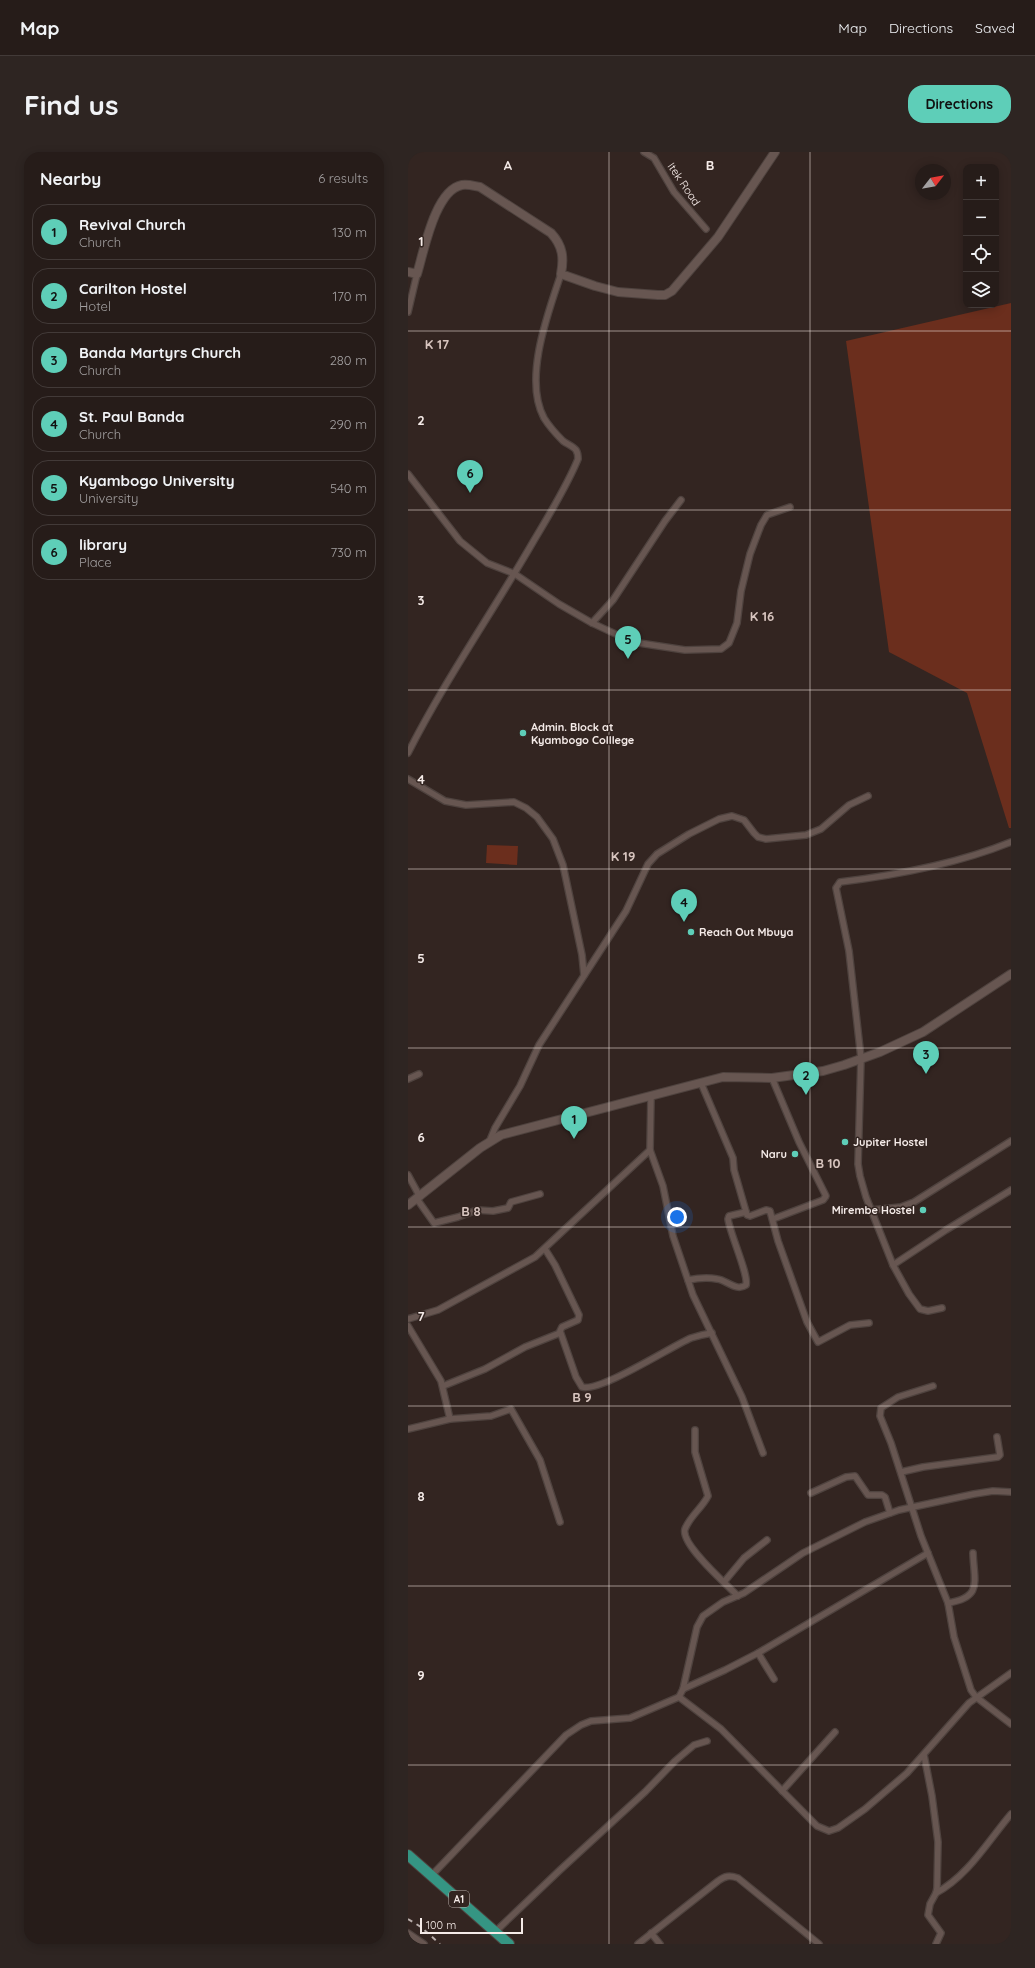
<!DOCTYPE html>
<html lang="en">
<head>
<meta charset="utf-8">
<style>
  :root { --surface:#261c19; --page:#2e2522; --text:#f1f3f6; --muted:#a4a1a2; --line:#423a38; --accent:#5eceb8 }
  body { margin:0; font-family:Quicksand,sans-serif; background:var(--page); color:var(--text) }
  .controls { position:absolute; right:12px; top:12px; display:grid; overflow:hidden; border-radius:8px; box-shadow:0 2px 10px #0003 }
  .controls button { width:36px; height:36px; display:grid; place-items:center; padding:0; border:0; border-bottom:1px solid var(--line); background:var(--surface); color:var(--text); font:20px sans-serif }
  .compass { position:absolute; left:507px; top:12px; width:36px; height:36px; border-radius:50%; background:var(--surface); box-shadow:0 2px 10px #0003; rotate:59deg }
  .scale { position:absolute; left:12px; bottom:10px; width:103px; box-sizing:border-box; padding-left:4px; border:2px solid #f5ebe8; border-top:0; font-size:11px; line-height:14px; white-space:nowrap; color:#f5ebe8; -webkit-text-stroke:3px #332521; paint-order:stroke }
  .you { position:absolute; left:269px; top:1065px; width:14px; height:14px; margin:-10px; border:3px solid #fff; border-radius:50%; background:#1a73e8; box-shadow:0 0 0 6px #1a73e833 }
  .badge { display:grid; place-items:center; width:26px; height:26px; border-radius:50%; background:var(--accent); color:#111; font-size:13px; font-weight:700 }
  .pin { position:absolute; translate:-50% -33px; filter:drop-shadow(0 1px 2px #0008) }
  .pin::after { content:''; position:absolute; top:21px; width:14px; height:12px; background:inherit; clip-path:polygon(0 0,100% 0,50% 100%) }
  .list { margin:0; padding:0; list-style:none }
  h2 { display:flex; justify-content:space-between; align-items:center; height:52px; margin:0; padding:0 16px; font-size:17px }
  h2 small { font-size:13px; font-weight:400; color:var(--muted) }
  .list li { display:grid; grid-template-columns:26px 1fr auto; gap:12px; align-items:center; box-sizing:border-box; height:56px; margin:0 8px 8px; padding:0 8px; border:1px solid var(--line); border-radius:16px }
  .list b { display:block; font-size:15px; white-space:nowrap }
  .list p { margin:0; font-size:13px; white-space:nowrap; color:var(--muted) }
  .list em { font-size:13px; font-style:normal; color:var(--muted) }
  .icon { flex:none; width:22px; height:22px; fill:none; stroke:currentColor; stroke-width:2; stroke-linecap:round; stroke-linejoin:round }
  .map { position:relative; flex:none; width:603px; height:1792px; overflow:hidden; border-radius:16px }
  header { display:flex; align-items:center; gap:24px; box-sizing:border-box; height:56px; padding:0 20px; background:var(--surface); border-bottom:1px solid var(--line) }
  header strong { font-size:19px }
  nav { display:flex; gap:22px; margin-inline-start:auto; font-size:14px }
  .intro { display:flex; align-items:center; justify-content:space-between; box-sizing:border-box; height:96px; padding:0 24px }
  h1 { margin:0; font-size:28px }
  .button { padding:10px 18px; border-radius:16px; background:var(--accent); color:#111; font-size:14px; font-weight:700 }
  main { display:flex; gap:24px; padding:0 24px }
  aside { flex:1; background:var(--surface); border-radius:16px; box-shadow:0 2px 10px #0003 }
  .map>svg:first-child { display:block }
  .green { fill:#6b2e1d }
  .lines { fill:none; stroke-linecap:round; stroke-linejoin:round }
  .street-casing { stroke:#4f433f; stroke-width:8 }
  .secondary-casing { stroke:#4f433f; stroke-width:10 }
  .highway-casing { stroke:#4f433f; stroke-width:12 }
  .street { stroke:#675651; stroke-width:5.5 }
  .secondary { stroke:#675651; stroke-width:8 }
  .highway { stroke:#359583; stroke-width:10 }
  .rail { stroke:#b8adaa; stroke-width:2; stroke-dasharray:5 5; stroke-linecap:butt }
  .grid { fill:none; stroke:#f5ebe8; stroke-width:1; stroke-opacity:0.55 }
  .poi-dot { fill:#5eceb8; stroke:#332521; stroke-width:1.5 }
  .labels { text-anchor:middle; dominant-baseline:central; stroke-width:3; stroke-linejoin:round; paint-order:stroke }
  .shield { fill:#332521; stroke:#bbb0ac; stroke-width:1 }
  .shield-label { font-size:10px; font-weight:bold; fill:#f5ebe8 }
  .street-label { font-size:11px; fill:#f5ebe8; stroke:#332521 }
  .poi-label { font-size:11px; font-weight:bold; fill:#f5ebe8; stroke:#332521; text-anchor:start }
  .quarter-label { font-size:13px; font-weight:bold; fill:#d7c4be; stroke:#332521 }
  .grid-label { font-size:13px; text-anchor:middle; font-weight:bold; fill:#f5ebe8; stroke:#332521; stroke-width:3; stroke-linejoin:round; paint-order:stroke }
</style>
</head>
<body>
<header>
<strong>Map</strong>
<nav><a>Map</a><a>Directions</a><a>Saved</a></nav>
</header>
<div class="intro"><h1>Find us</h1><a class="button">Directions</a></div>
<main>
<aside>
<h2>Nearby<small>6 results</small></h2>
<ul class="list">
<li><span class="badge">1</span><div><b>Revival Church</b><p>Church</p></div><em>130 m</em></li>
<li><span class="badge">2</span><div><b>Carilton Hostel</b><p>Hotel</p></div><em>170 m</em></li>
<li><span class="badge">3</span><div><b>Banda Martyrs Church</b><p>Church</p></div><em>280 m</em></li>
<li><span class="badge">4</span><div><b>St. Paul Banda</b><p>Church</p></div><em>290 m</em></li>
<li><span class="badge">5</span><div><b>Kyambogo University</b><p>University</p></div><em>540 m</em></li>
<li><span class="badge">6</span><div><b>library</b><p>Place</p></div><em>730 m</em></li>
</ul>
</aside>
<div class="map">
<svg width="603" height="1792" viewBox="0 0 603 1792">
  <rect width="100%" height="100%" fill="#332521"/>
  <g class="green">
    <path d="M603,151V676H601L559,541L481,500L438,189Z"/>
    <path d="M79,693L110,694L109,713L78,711Z"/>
  </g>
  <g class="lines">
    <g class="street-casing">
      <g id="street">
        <path d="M236,0L246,6L266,40L298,77"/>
        <path d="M0,160L9,122"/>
        <path d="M0,322L52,389L79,411L107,422L151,452L184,471L214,485L231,491L277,498L313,497L321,491L329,471L333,439L342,402L353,373L359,363L382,355"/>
        <path d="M184,471L205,448L257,369L273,348"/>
        <path d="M0,601C37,528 84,461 125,390C141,363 158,336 170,307C170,303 170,301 168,298C165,294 159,292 155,289C148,282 141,274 136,266C115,227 140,161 153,122"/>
        <path d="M0,627L37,649L58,653L106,650L118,656L129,665L145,687L155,713L174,803L176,823"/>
        <path d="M364,926L391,990L418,1044L415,1048L365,1067"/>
        <path d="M0,927L11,922"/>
        <path d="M293,931L325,1006L326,1018L339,1063L342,1064L358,1058L362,1059L370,1089L399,1170L410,1190L442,1173L461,1171"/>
        <path d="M243,944L242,998L255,1034L265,1084L285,1143L334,1245L355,1301"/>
        <path d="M82,988L87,976L112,934L131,893L218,759L240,712L249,702L281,682L311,667L324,664L336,668L346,681L350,685L358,687L398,683L413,677L441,653L460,644"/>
        <path d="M0,1023L12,1045"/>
        <path d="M9,1047L26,1071L50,1065L69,1058L85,1059L100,1056L103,1050L132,1042"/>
        <path d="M464,1058L493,1055L506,1050L603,989"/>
        <path d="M137,1097L147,1113L171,1163L170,1168L154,1175L152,1179L168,1225L174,1235C191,1241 262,1195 283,1186C289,1184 297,1182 304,1181"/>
        <path d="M485,1113L538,1078L603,1038"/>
        <path d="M280,1128C290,1126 299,1125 309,1127C319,1128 328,1140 338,1133C341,1123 322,1082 320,1067L321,1064L338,1060"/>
        <path d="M534,1156L520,1159L512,1157L501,1142L485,1113L458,1045L452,1024L450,1012L453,906L441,799L428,736L432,730C490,723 549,712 603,690"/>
        <path d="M0,1167L30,1158L127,1105L242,998"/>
        <path d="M0,1174L33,1229L42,1267"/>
        <path d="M35,1234L77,1217L117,1195L152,1181"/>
        <path d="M525,1234L490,1245L473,1256L472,1264L483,1291L513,1384L540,1451L546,1485L563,1538L568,1545L603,1572"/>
        <path d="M0,1277L42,1267L83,1264L103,1257L132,1308L152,1370"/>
        <path d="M287,1278V1300L300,1344C294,1356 282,1364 277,1377C272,1392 319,1433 330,1444"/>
        <path d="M493,1320L515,1315L590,1305L592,1303L589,1285"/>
        <path d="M403,1341L438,1325L447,1324L460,1343H474L477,1345L482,1361"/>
        <path d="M316,1430L336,1406L359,1388"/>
        <path d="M540,1451C575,1445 566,1430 565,1401"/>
        <path d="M350,1501L366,1527"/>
        <path d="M275,1537L289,1475L295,1464L315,1450L336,1441L395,1401L457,1370L491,1358L566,1342L585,1339L603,1340"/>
        <path d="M271,1545L275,1537L317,1518L350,1501L520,1401"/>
        <path d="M516,1603L524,1644L530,1690L529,1736L528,1741L522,1752L520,1763L533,1781L528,1792"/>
        <path d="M374,1639L427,1580"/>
        <path d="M24,1723L158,1583L173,1573L183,1569L222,1566L271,1545L313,1577L409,1674L421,1679L430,1676L457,1657L499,1621L561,1551L603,1521"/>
        <path d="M528,1741C560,1724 580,1689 603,1662"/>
        <path d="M88,1779L152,1718L237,1640L267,1609L286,1593L299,1589"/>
        <path d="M0,1781L16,1792"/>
        <path d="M243,1781L252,1792"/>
        <path d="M230,1792L310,1729C317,1724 321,1723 330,1726L411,1792"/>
      </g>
    </g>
    <g class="secondary-casing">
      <g id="secondary">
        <path d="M0,120L9,122C16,99 27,38 54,33C60,32 66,34 72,35L143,81C155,94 156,106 153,122L187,134L210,140L250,143H257L264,139L310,85L367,0"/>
        <path d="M0,1053L72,996L93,983L315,925L364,926L415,919L436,913L472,900L515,880L603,822"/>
      </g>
    </g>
    <g class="highway-casing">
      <path id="highway" d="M0,1703L101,1792"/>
    </g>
    <use href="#street" class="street"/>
    <use href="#secondary" class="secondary"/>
    <use href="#highway" class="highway"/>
    <path class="rail" d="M0,1767L13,1775L32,1792"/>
  </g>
  <path class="grid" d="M201,0V1792M402,0V1792M0,179H603M0,358H603M0,538H603M0,717H603M0,896H603M0,1075H603M0,1254H603M0,1434H603M0,1613H603"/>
  <g class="poi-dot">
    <circle cx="115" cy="581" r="4"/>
    <circle cx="283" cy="780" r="4"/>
    <circle cx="437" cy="990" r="4"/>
    <circle cx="387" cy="1002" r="4"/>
    <circle cx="515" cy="1058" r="4"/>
  </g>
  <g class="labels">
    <rect class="shield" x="41" y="1739" width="20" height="16" rx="3"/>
    <g class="shield-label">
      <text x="51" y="1747">A1</text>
    </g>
    <g class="street-label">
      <text transform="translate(276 32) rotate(56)">Itek Road</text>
    </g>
    <g class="poi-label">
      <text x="123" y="575">Admin. Block at<tspan x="123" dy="13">Kyambogo Colllege</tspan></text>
      <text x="291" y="780">Reach Out Mbuya</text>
      <text x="445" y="990">Jupiter Hostel</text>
      <text x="379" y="1002" text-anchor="end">Naru</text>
      <text x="507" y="1058" text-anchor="end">Mirembe Hostel</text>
    </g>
    <g class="quarter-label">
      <text x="29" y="192">K 17</text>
      <text x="354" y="464">K 16</text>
      <text x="215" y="704">K 19</text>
      <text x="420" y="1011">B 10</text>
      <text x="63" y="1059">B 8</text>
      <text x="174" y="1245">B 9</text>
    </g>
  </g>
  <g class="grid-label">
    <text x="100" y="18">A</text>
    <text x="302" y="18">B</text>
    <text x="13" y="94">1</text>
    <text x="13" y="273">2</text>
    <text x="13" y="453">3</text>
    <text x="13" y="632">4</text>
    <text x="13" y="811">5</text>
    <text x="13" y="990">6</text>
    <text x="13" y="1169">7</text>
    <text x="13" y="1349">8</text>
    <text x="13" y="1528">9</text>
  </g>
</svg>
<div class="controls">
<button>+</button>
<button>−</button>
<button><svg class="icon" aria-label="locate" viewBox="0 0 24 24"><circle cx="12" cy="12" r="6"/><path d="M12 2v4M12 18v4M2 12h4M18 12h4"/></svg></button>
<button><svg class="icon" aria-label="layers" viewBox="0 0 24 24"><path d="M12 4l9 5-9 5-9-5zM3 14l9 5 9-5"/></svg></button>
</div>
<svg class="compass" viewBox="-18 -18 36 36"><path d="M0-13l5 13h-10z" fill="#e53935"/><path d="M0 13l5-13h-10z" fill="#a4a1a2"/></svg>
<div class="scale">100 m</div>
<div class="you"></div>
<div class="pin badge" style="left:166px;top:987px">1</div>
<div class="pin badge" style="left:398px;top:943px">2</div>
<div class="pin badge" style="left:518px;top:922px">3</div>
<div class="pin badge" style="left:276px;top:770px">4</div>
<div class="pin badge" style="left:220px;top:507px">5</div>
<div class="pin badge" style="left:62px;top:341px">6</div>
</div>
</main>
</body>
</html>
